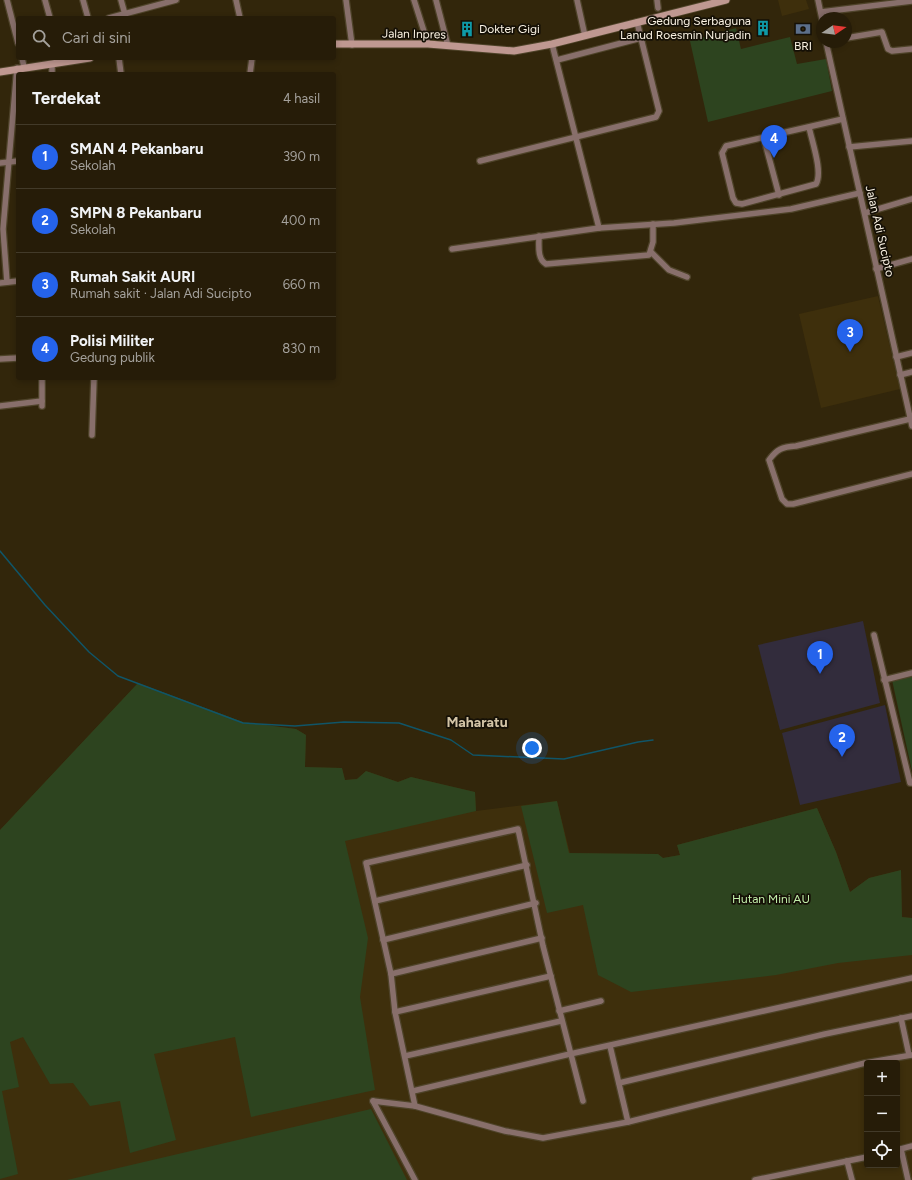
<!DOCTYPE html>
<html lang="id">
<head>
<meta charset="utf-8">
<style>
  :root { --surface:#261c08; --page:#2e2512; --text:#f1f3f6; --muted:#a4a19c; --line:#423a29; --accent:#2563eb }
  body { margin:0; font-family:Figtree,sans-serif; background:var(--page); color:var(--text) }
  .controls { position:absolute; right:12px; bottom:12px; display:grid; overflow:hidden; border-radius:4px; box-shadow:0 2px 6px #0003 }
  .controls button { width:36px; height:36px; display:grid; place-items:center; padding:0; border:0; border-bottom:1px solid var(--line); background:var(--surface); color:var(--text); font:20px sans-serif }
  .compass { position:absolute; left:816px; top:12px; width:36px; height:36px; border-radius:50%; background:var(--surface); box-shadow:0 2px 6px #0003; rotate:77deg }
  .you { position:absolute; left:532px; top:748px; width:14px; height:14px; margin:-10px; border:3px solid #fff; border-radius:50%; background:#1a73e8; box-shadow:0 0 0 6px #1a73e833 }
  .badge { display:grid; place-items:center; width:26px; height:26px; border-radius:50%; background:var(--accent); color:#fff; font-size:13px; font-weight:700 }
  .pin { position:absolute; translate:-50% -33px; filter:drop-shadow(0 1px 2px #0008) }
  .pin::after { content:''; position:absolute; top:21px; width:14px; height:12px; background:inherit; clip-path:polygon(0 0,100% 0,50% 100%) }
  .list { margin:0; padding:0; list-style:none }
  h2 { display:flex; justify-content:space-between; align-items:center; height:52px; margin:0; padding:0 16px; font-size:17px }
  h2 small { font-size:13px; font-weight:400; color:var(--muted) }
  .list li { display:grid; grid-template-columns:26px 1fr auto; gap:12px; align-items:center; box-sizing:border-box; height:64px; padding:0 16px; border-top:1px solid var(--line) }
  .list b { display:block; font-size:15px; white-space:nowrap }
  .list p { margin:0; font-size:13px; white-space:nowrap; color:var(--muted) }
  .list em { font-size:13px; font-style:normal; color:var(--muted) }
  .icon { flex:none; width:22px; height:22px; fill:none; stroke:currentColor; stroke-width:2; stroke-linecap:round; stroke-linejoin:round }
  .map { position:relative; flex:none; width:912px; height:1180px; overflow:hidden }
  .search { position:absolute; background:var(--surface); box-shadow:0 2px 6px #0003; left:16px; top:16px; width:320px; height:44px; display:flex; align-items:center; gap:10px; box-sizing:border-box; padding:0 14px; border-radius:4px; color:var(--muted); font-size:15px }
  .panel { position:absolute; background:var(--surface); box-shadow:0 2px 6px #0003; left:16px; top:72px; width:320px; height:308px; border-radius:4px }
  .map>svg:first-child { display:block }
  .built { fill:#3e2f0c; fill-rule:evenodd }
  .education { fill:#322c3c }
  .green { fill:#2d441f }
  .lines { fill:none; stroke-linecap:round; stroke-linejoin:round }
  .stream { stroke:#105568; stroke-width:1.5 }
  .street-casing { stroke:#4e4329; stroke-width:8 }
  .secondary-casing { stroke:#4e4329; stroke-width:9 }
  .street { stroke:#886f6b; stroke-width:5.5 }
  .secondary { stroke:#bf9891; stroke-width:7 }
  .labels { text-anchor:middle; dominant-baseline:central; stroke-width:3.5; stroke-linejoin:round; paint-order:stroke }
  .poi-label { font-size:12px; fill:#faf2e3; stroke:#151006; text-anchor:end }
  .street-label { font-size:12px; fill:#faf2e3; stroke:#151006 }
  .park-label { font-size:12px; fill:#c2eeaa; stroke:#151006 }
  .quarter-label { font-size:14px; font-weight:bold; fill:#d3c4a6; stroke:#151006 }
</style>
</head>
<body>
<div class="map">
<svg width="912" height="1180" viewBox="0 0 912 1180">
  <rect width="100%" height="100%" fill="#32260b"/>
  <g class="built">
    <path d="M778,0H806L809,9L782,16Z"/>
    <path d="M878,296L900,389L821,408L799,314Z"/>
    <path d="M138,683L243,722L296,729L306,735L305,767L342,768L345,780L357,779L366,771L398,782L411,777L475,792L476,811L557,801L570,853L658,854L663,858L680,855L677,845L817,808L836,852L850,892L869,878L901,870L902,917L912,918V1180H0V830ZM867,1063H897V1165H867Z"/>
  </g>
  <g class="education">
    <path d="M863,621L880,703L780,730L758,645Z"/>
    <path d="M885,705L901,782L800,805L782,733Z"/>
  </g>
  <g class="green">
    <path d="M736,28L741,49L790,37L797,64L826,59L832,91L708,122L690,41Z"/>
    <path d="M912,676V771L892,680Z"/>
    <path d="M138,683L243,722L296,729L306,735L305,767L342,768L345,780L357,779L366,771L398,782L411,777L475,792L476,811L345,841L368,938L360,997L375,1090L251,1117L235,1037L154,1054L176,1140L130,1153L120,1101L90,1106L73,1083L50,1084L23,1037L10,1042L19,1087L2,1091L18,1174L0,1179V830Z"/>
    <path d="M557,801L569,853L658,854L663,858L680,855L677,845L817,808L836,852L850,892L869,878L901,870L902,917L912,918V955L838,963L776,975L631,992L598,975L583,905L547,913L521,806Z"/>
    <path d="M371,1109L407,1180H67Z"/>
  </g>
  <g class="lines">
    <path class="stream" d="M0,551L45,605L89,652L118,676L243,723L295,726L344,722L399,723L451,740L473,755L564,759L638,742L653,740"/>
    <g class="street-casing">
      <g id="street">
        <path d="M7,0L18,43"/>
        <path d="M45,0L50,18"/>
        <path d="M83,0L88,18"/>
        <path d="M121,0L126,18"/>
        <path d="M236,0L240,18"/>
        <path d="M346,0L352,45"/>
        <path d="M414,0L428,44"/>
        <path d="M436,0L448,46"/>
        <path d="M577,0L585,36"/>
        <path d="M657,0L658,8"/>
        <path d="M818,0L822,19"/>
        <path d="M821,12L912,1"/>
        <path d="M109,18L176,0"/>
        <path d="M846,38L882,32L888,49L892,51L912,49"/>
        <path d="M826,42L912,426"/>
        <path d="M552,44L599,228"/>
        <path d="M22,58L24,67"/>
        <path d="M119,58L121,74"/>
        <path d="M557,60L641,38"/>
        <path d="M52,65V74"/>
        <path d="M250,74L252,58"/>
        <path d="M809,127C812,142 823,172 816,184L742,204L736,203L733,198L722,153L726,146L843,119"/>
        <path d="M764,139L779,195"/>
        <path d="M849,147L912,141"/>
        <path d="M480,161L656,117L659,111L637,22"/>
        <path d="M0,163L18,161"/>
        <path d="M865,213L912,199"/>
        <path d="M539,236C539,245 537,259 546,264L649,255L653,242V224"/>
        <path d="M452,249L599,228L674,223L791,209L860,193"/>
        <path d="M651,252L669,270L687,277"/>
        <path d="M876,269L912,259"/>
        <path d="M7,282L3,229L17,68"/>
        <path d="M0,283L18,281"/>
        <path d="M896,357L912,353"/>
        <path d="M0,359L18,358"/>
        <path d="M900,375L912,372"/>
        <path d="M0,406L42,401"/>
        <path d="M42,406V378"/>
        <path d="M910,419L796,446C782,447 777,449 769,460L782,499L787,504H793L912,474"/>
        <path d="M92,435L94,378"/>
        <path d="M874,635L910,783H912"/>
        <path d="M884,680L912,673"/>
        <path d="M375,901L527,865"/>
        <path d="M383,940L536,903"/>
        <path d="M391,974L542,938"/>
        <path d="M559,1011L601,1001"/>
        <path d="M395,1012L551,976"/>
        <path d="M901,1018L909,1055"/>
        <path d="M610,1046L628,1122"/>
        <path d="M405,1056L561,1021"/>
        <path d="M619,1083L825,1034L912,1016"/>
        <path d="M413,1091L570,1054L912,978"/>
        <path d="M373,1101L415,1106L505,1131L543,1138L628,1122L865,1063L912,1055"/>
        <path d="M373,1101L415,1180"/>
        <path d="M415,1106L395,1012L391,974L366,863L518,829L543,946L583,1101"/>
        <path d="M901,1149L908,1180"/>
        <path d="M897,1150L912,1146"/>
        <path d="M847,1161L852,1180"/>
        <path d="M755,1180L867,1157"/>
      </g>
    </g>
    <g class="secondary-casing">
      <g id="secondary">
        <path d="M334,44H428L514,51L552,44L726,0"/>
        <path d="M0,72L90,58"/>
      </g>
    </g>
    <use href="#street" class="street"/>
    <use href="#secondary" class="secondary"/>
  </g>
  <defs>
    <g id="building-bare" transform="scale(1.2)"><path d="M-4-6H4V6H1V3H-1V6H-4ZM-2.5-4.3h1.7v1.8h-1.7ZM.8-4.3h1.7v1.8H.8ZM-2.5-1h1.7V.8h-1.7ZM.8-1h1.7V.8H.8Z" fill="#0f9aa8" stroke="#151006" stroke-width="2.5" paint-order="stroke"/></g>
    <g id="bank-bare" transform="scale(1.2)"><path d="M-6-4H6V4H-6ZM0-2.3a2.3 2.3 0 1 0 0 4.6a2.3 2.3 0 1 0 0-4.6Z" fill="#5c6f8a" stroke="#151006" stroke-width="2.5" paint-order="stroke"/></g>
  </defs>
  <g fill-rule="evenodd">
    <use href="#building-bare" x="763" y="28"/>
    <use href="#building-bare" x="467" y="29"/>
    <use href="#bank-bare" x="803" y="29"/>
  </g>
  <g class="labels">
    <g class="poi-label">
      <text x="751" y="21">Gedung Serbaguna<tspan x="751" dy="14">Lanud Roesmin Nurjadin</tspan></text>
      <text x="479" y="29" text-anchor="start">Dokter Gigi</text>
      <text x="803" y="46" text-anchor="middle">BRI</text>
    </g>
    <g class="street-label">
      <text transform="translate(414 34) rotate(1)">Jalan Inpres</text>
      <text transform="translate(880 231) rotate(77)">Jalan Adi Sucipto</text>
    </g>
    <g class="park-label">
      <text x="771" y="899">Hutan Mini AU</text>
    </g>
    <g class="quarter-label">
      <text x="477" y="722">Maharatu</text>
    </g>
  </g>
</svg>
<div class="controls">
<button>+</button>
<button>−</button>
<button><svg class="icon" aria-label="locate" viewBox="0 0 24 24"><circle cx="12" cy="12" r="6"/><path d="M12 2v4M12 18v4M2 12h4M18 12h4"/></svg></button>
</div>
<svg class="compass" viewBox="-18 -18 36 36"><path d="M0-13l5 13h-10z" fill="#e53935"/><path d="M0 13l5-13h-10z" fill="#a4a19c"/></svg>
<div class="you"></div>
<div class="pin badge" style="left:820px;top:674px">1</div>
<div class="pin badge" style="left:842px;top:757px">2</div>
<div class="pin badge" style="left:850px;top:352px">3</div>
<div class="pin badge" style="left:774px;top:158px">4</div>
<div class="search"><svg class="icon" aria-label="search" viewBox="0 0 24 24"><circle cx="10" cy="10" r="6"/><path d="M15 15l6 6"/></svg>Cari di sini</div>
<section class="panel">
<h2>Terdekat<small>4 hasil</small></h2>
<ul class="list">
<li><span class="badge">1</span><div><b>SMAN 4 Pekanbaru</b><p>Sekolah</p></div><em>390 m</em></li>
<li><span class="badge">2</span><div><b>SMPN 8 Pekanbaru</b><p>Sekolah</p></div><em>400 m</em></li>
<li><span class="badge">3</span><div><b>Rumah Sakit AURI</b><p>Rumah sakit · Jalan Adi Sucipto</p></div><em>660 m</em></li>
<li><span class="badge">4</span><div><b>Polisi Militer</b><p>Gedung publik</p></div><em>830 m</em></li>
</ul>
</section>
</div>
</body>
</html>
